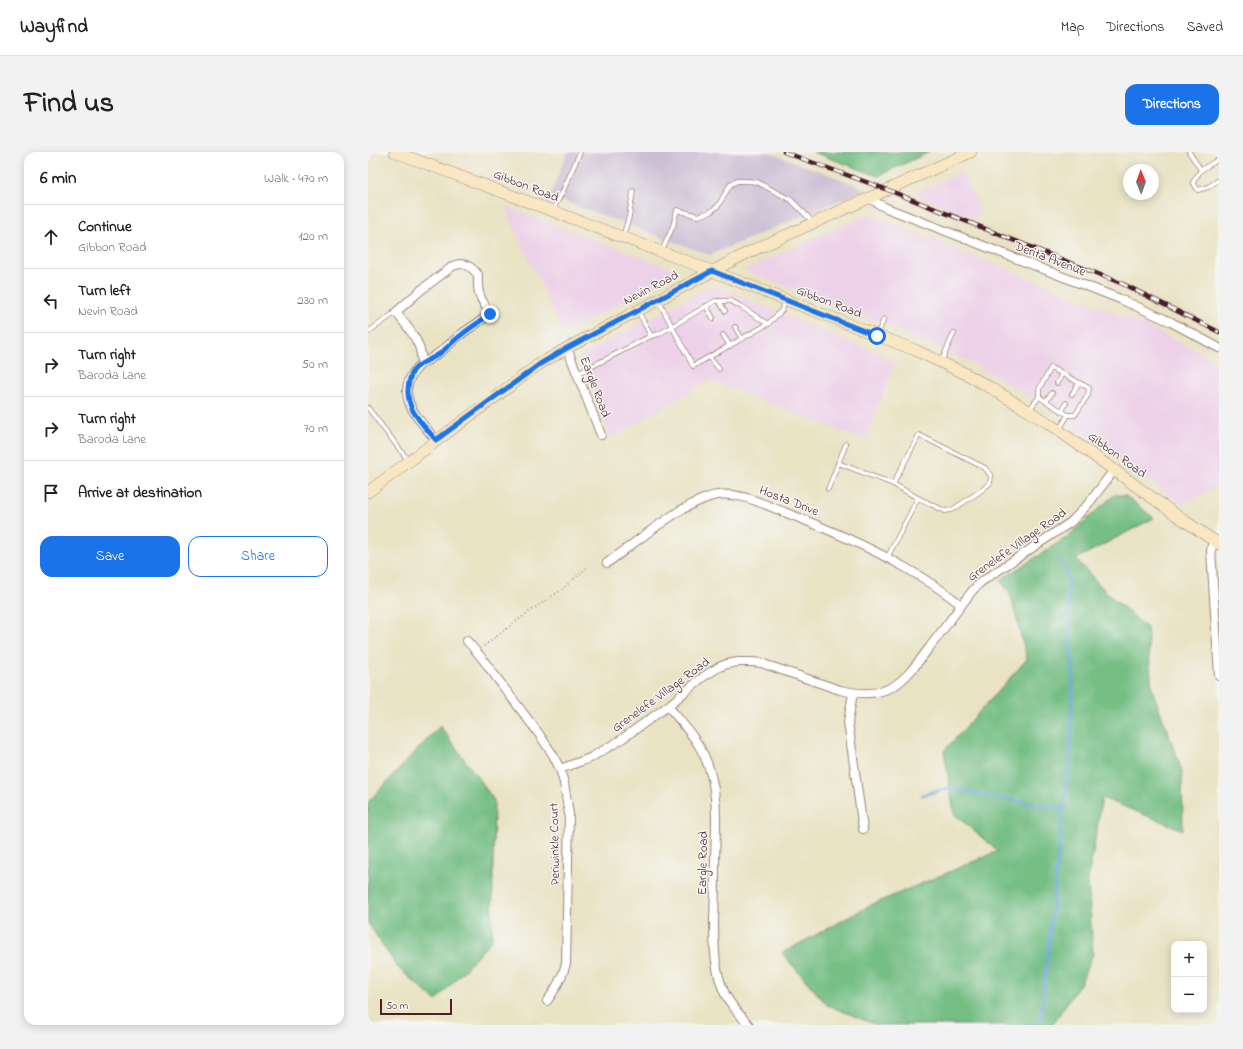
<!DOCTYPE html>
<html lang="en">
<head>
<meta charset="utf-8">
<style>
  :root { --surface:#fff; --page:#f2f2f2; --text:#202124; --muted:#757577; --line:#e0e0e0; --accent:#1a73e8 }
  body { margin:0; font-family:"Indie Flower",sans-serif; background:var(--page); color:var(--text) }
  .controls { position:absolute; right:12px; bottom:12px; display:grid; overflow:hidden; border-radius:8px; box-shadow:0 2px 10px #0003 }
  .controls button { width:36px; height:36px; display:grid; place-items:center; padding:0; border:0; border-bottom:1px solid var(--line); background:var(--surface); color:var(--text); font:20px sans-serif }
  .compass { position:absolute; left:755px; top:12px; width:36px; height:36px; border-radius:50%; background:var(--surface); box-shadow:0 2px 10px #0003; rotate:359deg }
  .scale { position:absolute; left:12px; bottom:10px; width:72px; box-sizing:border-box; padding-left:4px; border:2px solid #4a1f2b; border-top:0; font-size:11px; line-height:14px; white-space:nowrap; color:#4a1f2b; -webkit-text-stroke:3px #f6f6f2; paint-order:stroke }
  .stop { position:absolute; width:12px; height:12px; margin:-9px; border:3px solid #1a73e8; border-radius:50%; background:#fff }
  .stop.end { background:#1a73e8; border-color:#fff; box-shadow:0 1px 4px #0008 }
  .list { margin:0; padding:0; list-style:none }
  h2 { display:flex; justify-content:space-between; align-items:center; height:52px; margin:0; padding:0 16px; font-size:17px }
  h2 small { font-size:13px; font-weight:400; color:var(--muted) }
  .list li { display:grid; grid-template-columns:26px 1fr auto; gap:12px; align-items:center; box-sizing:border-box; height:64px; padding:0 16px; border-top:1px solid var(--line) }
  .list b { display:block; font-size:15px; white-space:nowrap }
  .list p { margin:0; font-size:13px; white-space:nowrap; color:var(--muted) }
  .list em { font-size:13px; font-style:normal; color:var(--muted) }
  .actions { display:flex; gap:8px; padding:12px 16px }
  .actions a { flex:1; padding:9px 0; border:1px solid var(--accent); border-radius:12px; text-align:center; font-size:14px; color:var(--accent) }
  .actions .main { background:var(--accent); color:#fff }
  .icon { flex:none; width:22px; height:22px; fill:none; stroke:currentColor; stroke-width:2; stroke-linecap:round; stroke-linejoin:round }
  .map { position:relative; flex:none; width:851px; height:873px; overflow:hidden; border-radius:12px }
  header { display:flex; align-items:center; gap:24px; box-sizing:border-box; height:56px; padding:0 20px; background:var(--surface); border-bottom:1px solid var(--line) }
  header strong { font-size:19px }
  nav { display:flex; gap:22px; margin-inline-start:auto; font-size:14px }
  .intro { display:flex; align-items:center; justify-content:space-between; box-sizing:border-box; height:96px; padding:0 24px }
  h1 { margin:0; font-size:28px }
  .button { padding:10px 18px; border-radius:12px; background:var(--accent); color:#fff; font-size:14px; font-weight:700 }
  main { display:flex; gap:24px; padding:0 24px }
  aside { flex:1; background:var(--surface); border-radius:12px; box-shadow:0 2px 10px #0003 }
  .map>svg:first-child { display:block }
  .built { fill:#edd1e9 }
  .industrial { fill:#ccbfd4 }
  .forest { fill:#75be84; stroke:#606e58 }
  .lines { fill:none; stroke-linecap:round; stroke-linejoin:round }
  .stream { stroke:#6fa8de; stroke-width:3 }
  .service-casing { stroke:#9a8178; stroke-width:5.5 }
  .minor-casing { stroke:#9a8178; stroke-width:10 }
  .secondary-casing { stroke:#9a8178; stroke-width:12 }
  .path { stroke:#9a8178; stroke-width:1.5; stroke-dasharray:1 3; stroke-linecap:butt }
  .service { stroke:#fff; stroke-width:4 }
  .minor { stroke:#fff; stroke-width:8 }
  .secondary { stroke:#f9e7c3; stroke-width:11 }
  .rail-casing { stroke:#4a1f2b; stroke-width:4.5 }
  .rail { stroke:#f6f6f2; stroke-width:3; stroke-dasharray:9; stroke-linecap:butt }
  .route { stroke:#1a73e8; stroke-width:5 }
  .labels { text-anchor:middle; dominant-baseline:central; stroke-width:3; stroke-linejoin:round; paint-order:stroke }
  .street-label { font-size:13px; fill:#4a1f2b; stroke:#f6f6f2 }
</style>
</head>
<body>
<header>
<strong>Wayfind</strong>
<nav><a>Map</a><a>Directions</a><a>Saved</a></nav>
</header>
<div class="intro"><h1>Find us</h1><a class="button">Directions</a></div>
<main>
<aside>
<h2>6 min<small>Walk · 470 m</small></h2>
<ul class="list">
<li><svg class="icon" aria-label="ahead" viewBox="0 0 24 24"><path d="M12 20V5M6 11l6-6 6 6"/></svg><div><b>Continue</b><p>Gibbon Road</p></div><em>120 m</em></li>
<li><svg class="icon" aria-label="left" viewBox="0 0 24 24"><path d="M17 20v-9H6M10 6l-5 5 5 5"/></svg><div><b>Turn left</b><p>Nevin Road</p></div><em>230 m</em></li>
<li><svg class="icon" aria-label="right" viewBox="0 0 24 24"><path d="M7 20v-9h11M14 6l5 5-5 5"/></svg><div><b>Turn right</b><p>Baroda Lane</p></div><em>50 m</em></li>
<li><svg class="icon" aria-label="right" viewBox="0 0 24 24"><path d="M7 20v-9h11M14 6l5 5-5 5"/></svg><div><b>Turn right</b><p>Baroda Lane</p></div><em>70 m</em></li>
<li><svg class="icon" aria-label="arrive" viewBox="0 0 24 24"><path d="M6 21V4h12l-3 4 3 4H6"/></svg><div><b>Arrive at destination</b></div></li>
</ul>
<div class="actions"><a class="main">Save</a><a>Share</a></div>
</aside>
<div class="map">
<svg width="851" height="873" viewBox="0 0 851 873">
  <rect width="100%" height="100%" fill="#f6f6f2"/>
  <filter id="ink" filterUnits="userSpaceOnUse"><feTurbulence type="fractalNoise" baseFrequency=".025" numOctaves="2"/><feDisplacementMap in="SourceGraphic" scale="8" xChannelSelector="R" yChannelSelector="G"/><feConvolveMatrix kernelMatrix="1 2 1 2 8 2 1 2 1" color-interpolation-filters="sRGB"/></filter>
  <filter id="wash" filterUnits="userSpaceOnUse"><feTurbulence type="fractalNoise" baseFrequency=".012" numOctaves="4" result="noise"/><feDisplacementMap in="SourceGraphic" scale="16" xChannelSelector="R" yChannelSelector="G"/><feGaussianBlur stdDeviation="0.9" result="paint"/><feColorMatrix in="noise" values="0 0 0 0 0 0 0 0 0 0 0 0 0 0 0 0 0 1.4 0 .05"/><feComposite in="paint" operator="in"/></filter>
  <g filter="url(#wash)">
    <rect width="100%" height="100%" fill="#e9e3c4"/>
    <g class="built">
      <path d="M594,20L613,61L606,66L545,42Z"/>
      <path d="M136,54L311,119L209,174L196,182Z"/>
      <path d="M501,62L770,170L831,200L851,212V332L816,353L688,261L655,240L604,211L523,175L376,118Z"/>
      <path d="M345,133L528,209L497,288L341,228L242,287L213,205L214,202Z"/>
    </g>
    <path class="industrial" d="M199,0H400L499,37L342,103L182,44Z"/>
    <g class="forest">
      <path d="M445,0H561L510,24Z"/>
      <path d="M746,343H752L758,344L786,366L708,407L738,440L779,476L784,537L814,619L815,678L734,646L720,729L725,802L713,830L684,873H508L459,853L414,801L503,753L630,699L586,662L576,599L659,507L642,441L632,428L698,386Z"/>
      <path d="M72,574L126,648L124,788L68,849L29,815L0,771V650Z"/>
    </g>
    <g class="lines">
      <g class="stream">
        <path d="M554,643L581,636L695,658"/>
        <path d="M672,873L693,678L702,603L705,531V513L703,501L700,458L701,429L696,414L689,406"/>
      </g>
    </g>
  </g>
  <g filter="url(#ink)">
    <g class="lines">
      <g class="service-casing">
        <g id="service">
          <path d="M821,0L833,18"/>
          <path d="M851,7L833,18L825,30L830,38L840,35L851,28"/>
          <path d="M184,59L195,39L212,0"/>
          <path d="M255,84L261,65L265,39"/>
          <path d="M294,99L305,74L309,58L330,64L342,60L350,54L362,33L369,29H379L389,30L423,48L444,69"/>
          <path d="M290,148L325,214L400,172L414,158L417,150"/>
          <path d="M351,149L357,159"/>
          <path d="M338,154L345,166"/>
          <path d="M270,159L283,184"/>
          <path d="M367,175L374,187"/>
          <path d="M0,180L28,160"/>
          <path d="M355,183L362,194"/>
          <path d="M509,183L516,167"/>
          <path d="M341,205L351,217"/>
          <path d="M573,210L586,181"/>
          <path d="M209,222L283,184L291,182L347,149H363L372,154L400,172"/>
          <path d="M689,231L694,222"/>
          <path d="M704,242L711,231"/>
          <path d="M678,249L684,241"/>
          <path d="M0,256L40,308"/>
          <path d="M661,258L671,245V237L683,216L721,236L720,243L707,263H700L671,245"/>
          <path d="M694,259L698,251"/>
          <path d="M691,278L700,263"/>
          <path d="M470,311L525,332"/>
          <path d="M460,337L478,292"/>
          <path d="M519,406L550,346L525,332L551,283L617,316L623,324L622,331L614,338L584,358L577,359L550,346"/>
        </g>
      </g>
      <g class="minor-casing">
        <g id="minor">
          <path d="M501,46L516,55L752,147L803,170L851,196"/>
          <path d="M199,196L233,283"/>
          <path d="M54,211C69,205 79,194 91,184C101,176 112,170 122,162C112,145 109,143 110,123C103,114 96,109 85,114L53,138L28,160C35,170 45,180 50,192C53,197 53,204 54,211C22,240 48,264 68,288"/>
          <path d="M845,388L843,399L851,524"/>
          <path d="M239,411C264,393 287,374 313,358C325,352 336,345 349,343C373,340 395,352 416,360C458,376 499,394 538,416C557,427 576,439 593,453"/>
          <path d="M99,489L113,505L171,582L185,603L192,617L196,631L201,662L198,812C194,826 188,837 179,849"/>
          <path d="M485,541L480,570L495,677"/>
          <path d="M300,554C314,571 330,588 338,608C351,639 348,674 347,707C347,727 347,747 346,768C346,792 346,819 357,842C363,854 372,863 381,873"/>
          <path d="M192,617L222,606L251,589L300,554L335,525L351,515L359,512L370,510H384L393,511L472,538C523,550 536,529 564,492C578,474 591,456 605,438L613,430L703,370L721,351L746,318"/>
        </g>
      </g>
      <g class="secondary-casing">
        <g id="secondary">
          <path d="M27,0L318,109L547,198L598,222L623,236L680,271L746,318L808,363L851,392"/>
          <path d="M0,340L170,213L199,196L379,101L603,0"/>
        </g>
      </g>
      <path class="path" d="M116,494L158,462L193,438L221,414"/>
      <use href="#service" class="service"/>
      <use href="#minor" class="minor"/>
      <use href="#secondary" class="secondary"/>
      <g class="rail-casing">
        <path id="rail" d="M416,0L520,38L755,132L851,180"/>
      </g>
      <use href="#rail" class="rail"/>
    </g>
  </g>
  <g class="lines" filter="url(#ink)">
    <path class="route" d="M122,162C112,170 101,176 92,184C84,190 78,197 71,202C63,208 51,210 45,219C43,222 42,226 41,230C35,255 53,270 68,288L172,212L199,196L344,119L509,184"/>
  </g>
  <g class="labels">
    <g class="street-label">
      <text transform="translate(158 34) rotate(21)">Gibbon Road</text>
      <text transform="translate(682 107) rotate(21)">Derita Avenue</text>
      <text transform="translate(283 136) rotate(-27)">Nevin Road</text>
      <text transform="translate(461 150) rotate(21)">Gibbon Road</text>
      <text transform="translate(227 235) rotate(69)">Eargle Road</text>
      <text transform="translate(749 303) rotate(36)">Gibbon Road</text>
      <text transform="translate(421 349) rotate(21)">Hosta Drive</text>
      <text transform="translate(649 393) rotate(-35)">Grenelefe Village Road</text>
      <text transform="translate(293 543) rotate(-36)">Grenelefe Village Road</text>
      <text transform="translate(187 692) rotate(-91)">Periwinkle Court</text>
      <text transform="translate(335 711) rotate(-89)">Eargle Road</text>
    </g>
  </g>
</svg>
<div class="controls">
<button>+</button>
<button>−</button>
</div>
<svg class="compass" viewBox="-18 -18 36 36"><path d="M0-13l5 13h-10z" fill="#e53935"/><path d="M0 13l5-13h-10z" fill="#757577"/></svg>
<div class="scale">50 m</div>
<div class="stop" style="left:509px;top:184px"></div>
<div class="stop end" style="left:122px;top:162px"></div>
</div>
</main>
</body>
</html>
